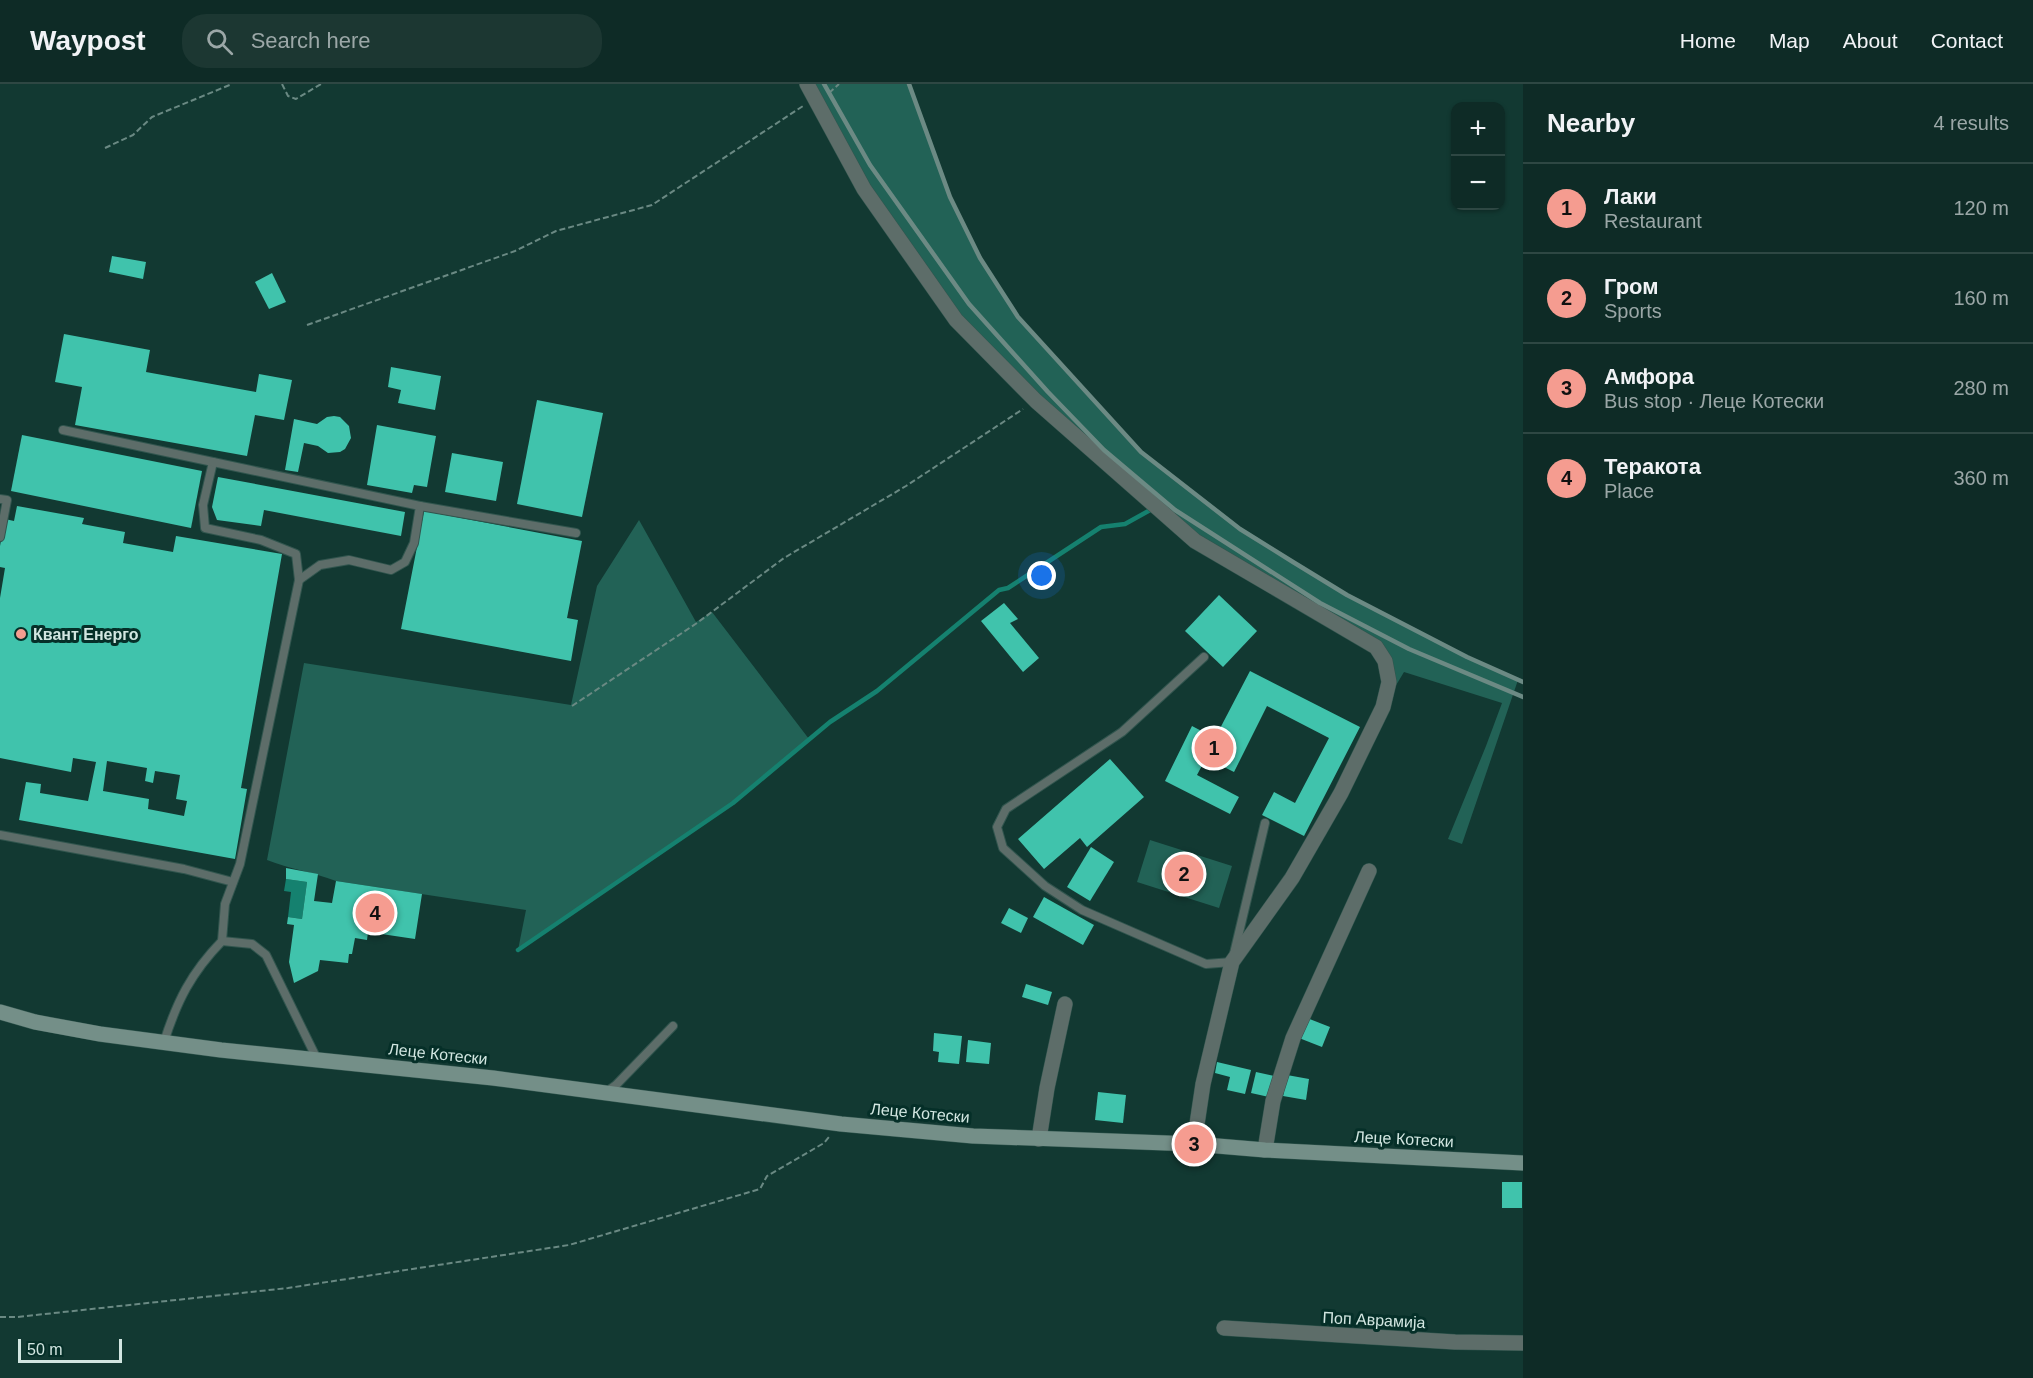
<!DOCTYPE html>
<html lang="en">
<head>
<meta charset="utf-8">
<style>
  :root { --surface:#0e2b26; --page:#1c3732; --text:#f1f3f6; --muted:#9ba7a7; --line:#2e4743; --accent:#f59c90 }
  body { margin:0; font-family:Arial,sans-serif; background:var(--page); color:var(--text) }
  .controls { position:absolute; right:18px; top:18px; display:grid; overflow:hidden; border-radius:12px; box-shadow:0 2px 4px #0004 }
  .controls button { width:54px; height:54px; display:grid; place-items:center; padding:0; border:0; border-bottom:2px solid var(--line); background:var(--surface); color:var(--text); font:30px sans-serif }
  .scale { position:absolute; left:18px; bottom:15px; width:104px; box-sizing:border-box; padding-left:6px; border:3px solid #d2e6e1; border-top:0; font-size:16px; line-height:21px; white-space:nowrap; color:#d2e6e1; -webkit-text-stroke:4px #052f28; paint-order:stroke }
  .you { position:absolute; left:1042px; top:492px; width:21px; height:21px; margin:-15px; border:4px solid #fff; border-radius:50%; background:#1a73e8; box-shadow:0 0 0 9px #1a73e833 }
  .badge { display:grid; place-items:center; width:39px; height:39px; border-radius:50%; background:var(--accent); color:#111; font-size:20px; font-weight:700 }
  .pin { position:absolute; translate:-50% -50%; border:3px solid #fff; box-shadow:0 2px 6px #0006 }
  .list { margin:0; padding:0; list-style:none }
  h2 { display:flex; justify-content:space-between; align-items:center; height:78px; margin:0; padding:0 24px; font-size:26px }
  h2 small { font-size:20px; font-weight:400; color:var(--muted) }
  .list li { display:grid; grid-template-columns:39px 1fr auto; gap:18px; align-items:center; box-sizing:border-box; height:90px; padding:0 24px; border-top:2px solid var(--line) }
  .list b { display:block; font-size:22px; white-space:nowrap }
  .list p { margin:0; font-size:20px; white-space:nowrap; color:var(--muted) }
  .list em { font-size:20px; font-style:normal; color:var(--muted) }
  .icon { flex:none; width:33px; height:33px; fill:none; stroke:currentColor; stroke-width:2; stroke-linecap:round; stroke-linejoin:round }
  .map { position:relative; flex:none; width:1523px; height:1294px; overflow:hidden }
  header { display:flex; align-items:center; gap:36px; box-sizing:border-box; height:84px; padding:0 30px; background:var(--surface); border-bottom:2px solid var(--line) }
  header strong { font-size:28px }
  nav { display:flex; gap:33px; margin-inline-start:auto; font-size:21px }
  .search { width:420px; height:54px; background:var(--page); display:flex; align-items:center; gap:15px; box-sizing:border-box; padding:0 21px; border-radius:24px; color:var(--muted); font-size:22px }
  main { display:flex }
  aside { flex:1; background:var(--surface) }
  .map>svg:first-child { display:block }
  .green { fill:#226256 }
  .water { fill:#15816f }
  .lines { fill:none; stroke-linecap:round; stroke-linejoin:round }
  .stream { stroke:#15816f; stroke-width:4.5 }
  .building { fill:#40c3ac; fill-rule:evenodd }
  .service-casing { stroke:#31554e; stroke-width:10 }
  .minor-casing { stroke:#31554e; stroke-width:16 }
  .secondary-casing { stroke:#31554e; stroke-width:16 }
  .path { stroke:#6a8983; stroke-width:2; stroke-dasharray:6 3; stroke-linecap:butt }
  .service { stroke:#5d6d69; stroke-width:8 }
  .minor { stroke:#5d6d69; stroke-width:15 }
  .secondary { stroke:#748f88; stroke-width:15 }
  .rail { stroke:#6c8a84; stroke-width:4.5 }
  .poi-dot { fill:#f59c90; stroke:#052f28; stroke-width:2 }
  .labels { text-anchor:middle; dominant-baseline:central; stroke-width:6; stroke-linejoin:round; paint-order:stroke }
  .poi-label { font-size:16px; font-weight:bold; fill:#d2e6e1; stroke:#052f28; text-anchor:start }
  .street-label { font-size:16px; fill:#d2e6e1; stroke:#052f28 }
</style>
</head>
<body>
<header>
<strong>Waypost</strong>
<div class="search"><svg class="icon" aria-label="search" viewBox="0 0 24 24"><circle cx="10" cy="10" r="6"/><path d="M15 15l6 6"/></svg>Search here</div>
<nav><a>Home</a><a>Map</a><a>About</a><a>Contact</a></nav>
</header>
<main>
<div class="map">
<svg width="1523" height="1294" viewBox="0 0 1523 1294">
  <rect width="100%" height="100%" fill="#123932"/>
  <g class="green">
    <path d="M807,0H909L950,113L980,174L1018,233L1141,368L1240,445L1293,478L1347,511L1467,573L1518,596L1462,760L1448,755L1486,662L1502,619L1404,588L1383,623L1385,577L1195,457L956,236L864,105Z"/>
    <path d="M639,436L696,538L712,528L809,655L733,719L518,866L526,826L336,797C313,788 289,785 267,776L304,579L571,621L597,502Z"/>
    <path d="M1150,756L1232,782L1219,824L1137,798Z"/>
  </g>
  <path class="water" d="M286,795L307,798L302,835L288,833L291,808L284,807Z"/>
  <g class="lines">
    <path class="stream" d="M518,866L733,719L830,638L877,607L999,506L1008,504L1101,443L1125,440L1152,425"/>
  </g>
  <g class="building">
    <path d="M112,172L146,178L143,195L109,188Z"/>
    <path d="M272,189L286,218L269,225L255,198Z"/>
    <path d="M64,250L150,266L146,288L256,308L259,290L292,296L284,336L255,331L247,372L75,341L82,303L55,298Z"/>
    <path d="M391,283L441,292L435,326L398,319L401,306L388,303Z"/>
    <path d="M537,316L603,329L582,433L517,420Z"/>
    <path d="M334,332L340,333L349,342L351,354L345,365L340,368L328,369L318,362L304,359L298,388L285,386L294,335L317,340L327,333Z"/>
    <path d="M377,341L436,352L427,403L414,401L412,409L367,401Z"/>
    <path d="M22,351L202,387L191,444L11,407Z"/>
    <path d="M452,369L503,378L496,417L445,408Z"/>
    <path d="M218,393L405,428L401,452L264,426L261,442L217,436L212,423Z"/>
    <path d="M17,422L84,434L82,440L125,448L123,459L173,468L176,452L282,470L241,704L247,705L235,775L19,736L26,698L41,700L40,709L88,717L96,678L73,674L71,688L0,674V514L5,484L0,483V462L5,435L14,437ZM107,677L147,684L145,697L153,699L155,687L180,691L176,715L187,717L184,732L148,725L149,715L103,707Z"/>
    <path d="M424,427L582,457L567,534L578,536L571,577L401,545Z"/>
    <path d="M1219,511L1257,547L1223,583L1185,547Z"/>
    <path d="M1004,519L1018,535L1010,539L1039,574L1023,588L981,537Z"/>
    <path d="M1250,587L1360,643L1304,752L1262,731L1274,708L1295,719L1329,654L1267,622L1234,688L1206,674L1197,691L1239,713L1230,730L1165,697L1192,642L1215,654Z"/>
    <path d="M1110,675L1144,713L1087,763L1080,754L1044,785L1018,755Z"/>
    <path d="M1091,763L1114,778L1090,817L1067,803Z"/>
    <path d="M286,784L318,790L314,817L332,819L336,797L422,810L415,855L368,848L367,856L355,854L352,870H349L348,879L320,876L318,887L294,899L289,878L294,841L287,840L288,833L302,835L307,798L286,795Z"/>
    <path d="M1044,813L1094,841L1083,861L1033,833Z"/>
    <path d="M1009,824L1028,834L1021,849L1001,839Z"/>
    <path d="M1026,900L1052,908L1048,921L1022,913Z"/>
    <path d="M1307,934L1330,943L1322,963L1299,954Z"/>
    <path d="M934,949L962,952L959,980L938,978L939,968L933,967Z"/>
    <path d="M968,956L991,959L989,980L966,978Z"/>
    <path d="M1217,978L1251,986L1245,1010L1227,1006L1230,993L1215,989Z"/>
    <path d="M1256,988L1274,992L1269,1013L1251,1009Z"/>
    <path d="M1287,991L1309,995L1306,1016L1283,1012Z"/>
    <path d="M1098,1008L1126,1011L1123,1039L1095,1036Z"/>
    <rect x="1502" y="1098" width="20" height="26"/>
  </g>
  <g class="lines">
    <g class="service-casing">
      <g id="service">
        <path d="M63,346L213,378L203,421L205,444L261,456L296,470L299,496L240,780L225,820L222,857"/>
        <path d="M213,378L420,422L414,459L405,478L391,486L349,476L320,481L299,496"/>
        <path d="M0,415L7,416L0,453"/>
        <path d="M420,422L576,449"/>
        <path d="M1204,573L1122,648L1006,725L997,743L1003,764L1045,802L1082,826L1206,880L1232,878L1265,739"/>
        <path d="M0,751L184,785L233,798"/>
        <path d="M164,958C177,917 191,889 222,857L252,860L266,871L317,975"/>
        <path d="M605,1009L616,1001L673,942"/>
      </g>
    </g>
    <g class="minor-casing">
      <g id="minor">
        <path d="M807,0L864,105L956,236L1036,317L1195,457L1376,563L1385,577L1389,598L1383,623L1341,709L1292,794L1232,878L1203,1000L1194,1060"/>
        <path d="M1039,1055L1047,1004L1065,920"/>
        <path d="M1265,1066L1273,1017L1293,954L1369,787"/>
        <path d="M1224,1244L1455,1258L1523,1259"/>
      </g>
    </g>
    <g class="secondary-casing">
      <path id="secondary" d="M0,928L35,938L100,950L221,966L493,994L841,1040L973,1052L1194,1060L1265,1066L1523,1079"/>
    </g>
    <g class="path">
      <path d="M282,0L288,12L296,15L321,0"/>
      <path d="M829,9L839,0"/>
      <path d="M105,64L133,51L152,33L232,0"/>
      <path d="M307,241L515,167L556,147L652,121L803,22"/>
      <path d="M572,622L697,539L784,474L906,402L1023,325"/>
      <path d="M0,1233H17L288,1204L569,1161L760,1105L767,1092L824,1059L829,1053"/>
    </g>
    <use href="#service" class="service"/>
    <use href="#minor" class="minor"/>
    <use href="#secondary" class="secondary"/>
    <g class="rail">
      <path d="M824,0L870,81L969,220L1048,308L1104,366L1175,426L1320,519L1409,565L1523,613"/>
      <path d="M909,0L950,113L980,174L1018,233L1141,368L1240,445L1293,478L1347,511L1467,573L1523,598"/>
    </g>
  </g>
  <circle class="poi-dot" cx="21" cy="550" r="6"/>
  <g class="labels">
    <g class="poi-label">
      <text x="33" y="550">Квант Енерго</text>
    </g>
    <g class="street-label">
      <text transform="translate(438 970) rotate(6)">Леце Котески</text>
      <text transform="translate(920 1029) rotate(5)">Леце Котески</text>
      <text transform="translate(1404 1055) rotate(3)">Леце Котески</text>
      <text transform="translate(1374 1236) rotate(3)">Поп Аврамија</text>
    </g>
  </g>
</svg>
<div class="controls">
<button>+</button>
<button>−</button>
</div>
<div class="scale">50 m</div>
<div class="you"></div>
<div class="pin badge" style="left:1214px;top:664px">1</div>
<div class="pin badge" style="left:1184px;top:790px">2</div>
<div class="pin badge" style="left:1194px;top:1060px">3</div>
<div class="pin badge" style="left:375px;top:829px">4</div>
</div>
<aside>
<h2>Nearby<small>4 results</small></h2>
<ul class="list">
<li><span class="badge">1</span><div><b>Лаки</b><p>Restaurant</p></div><em>120 m</em></li>
<li><span class="badge">2</span><div><b>Гром</b><p>Sports</p></div><em>160 m</em></li>
<li><span class="badge">3</span><div><b>Амфора</b><p>Bus stop · Леце Котески</p></div><em>280 m</em></li>
<li><span class="badge">4</span><div><b>Теракота</b><p>Place</p></div><em>360 m</em></li>
</ul>
</aside>
</main>
</body>
</html>
